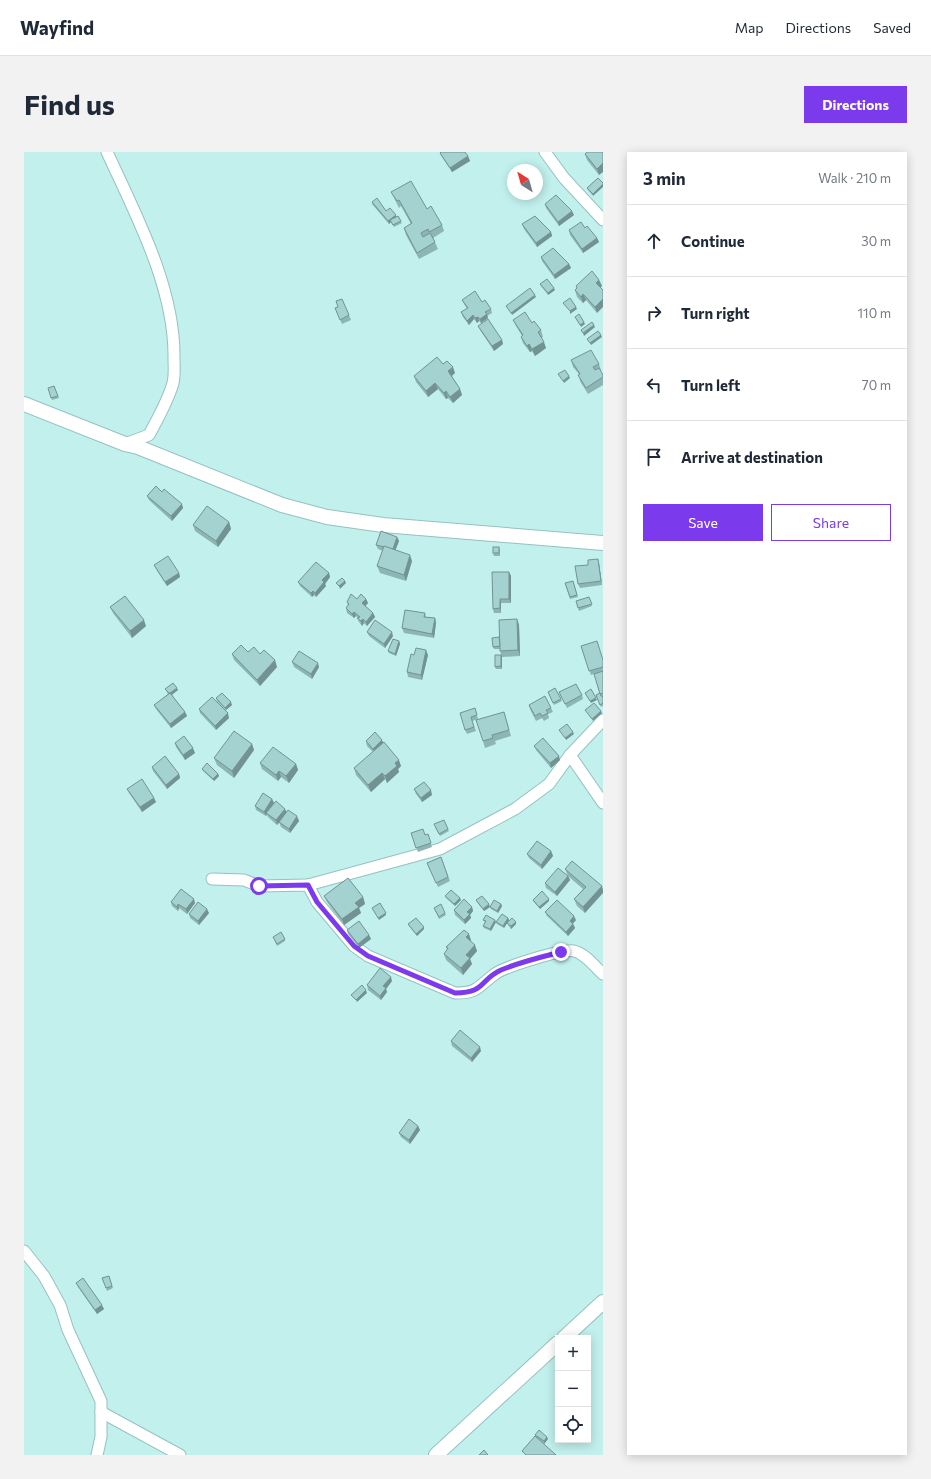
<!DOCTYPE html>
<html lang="en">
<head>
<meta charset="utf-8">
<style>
  :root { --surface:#fff; --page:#f2f2f3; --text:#1f2937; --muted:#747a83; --line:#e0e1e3; --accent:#7c3aed }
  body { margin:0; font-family:Commissioner,sans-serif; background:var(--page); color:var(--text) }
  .controls { position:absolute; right:12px; bottom:12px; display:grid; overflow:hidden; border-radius:0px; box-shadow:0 2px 10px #0003 }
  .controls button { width:36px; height:36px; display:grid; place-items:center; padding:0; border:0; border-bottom:1px solid var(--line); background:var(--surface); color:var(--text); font:20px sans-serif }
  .compass { position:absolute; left:483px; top:12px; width:36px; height:36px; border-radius:50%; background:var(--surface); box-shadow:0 2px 10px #0003; rotate:323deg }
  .stop { position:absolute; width:12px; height:12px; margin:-9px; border:3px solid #7c3aed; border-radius:50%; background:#fff }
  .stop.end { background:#7c3aed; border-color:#fff; box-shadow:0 1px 4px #0008 }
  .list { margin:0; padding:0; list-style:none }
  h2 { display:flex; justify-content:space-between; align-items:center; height:52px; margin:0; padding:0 16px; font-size:17px }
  h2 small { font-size:13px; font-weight:400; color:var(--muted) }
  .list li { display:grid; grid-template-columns:26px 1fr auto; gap:12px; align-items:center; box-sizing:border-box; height:72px; padding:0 16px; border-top:1px solid var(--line) }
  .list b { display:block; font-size:15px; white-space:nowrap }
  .list em { font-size:13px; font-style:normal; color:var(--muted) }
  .actions { display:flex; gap:8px; padding:12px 16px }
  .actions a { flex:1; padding:9px 0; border:1px solid var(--accent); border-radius:0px; text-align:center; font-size:14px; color:var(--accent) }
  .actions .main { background:var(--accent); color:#fff }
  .icon { flex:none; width:22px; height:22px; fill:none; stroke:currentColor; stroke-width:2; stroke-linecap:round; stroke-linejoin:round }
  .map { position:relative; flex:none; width:579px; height:1303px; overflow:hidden; border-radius:0px }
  header { display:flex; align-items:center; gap:24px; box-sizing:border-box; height:56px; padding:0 20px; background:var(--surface); border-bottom:1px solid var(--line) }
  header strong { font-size:19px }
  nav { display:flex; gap:22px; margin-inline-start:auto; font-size:14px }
  .intro { display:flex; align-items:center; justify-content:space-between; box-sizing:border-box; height:96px; padding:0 24px }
  h1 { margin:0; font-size:28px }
  .button { padding:10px 18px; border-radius:0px; background:var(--accent); color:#fff; font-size:14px; font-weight:700 }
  main { display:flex; gap:24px; padding:0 24px }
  aside { flex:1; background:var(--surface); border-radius:0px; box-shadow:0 2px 10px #0003 }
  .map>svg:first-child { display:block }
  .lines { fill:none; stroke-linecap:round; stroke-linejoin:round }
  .minor-casing { stroke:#95c2c0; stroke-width:13 }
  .tertiary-casing { stroke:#95c2c0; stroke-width:16 }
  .minor { stroke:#fff; stroke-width:11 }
  .tertiary { stroke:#fff; stroke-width:14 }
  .wall { fill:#8db5b3 }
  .shaded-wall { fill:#739392 }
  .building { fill:#a4d2d0; stroke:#739392 }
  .route { stroke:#7c3aed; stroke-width:5 }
</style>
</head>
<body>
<header>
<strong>Wayfind</strong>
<nav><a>Map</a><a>Directions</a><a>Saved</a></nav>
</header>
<div class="intro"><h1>Find us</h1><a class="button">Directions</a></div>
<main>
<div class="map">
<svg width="579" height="1303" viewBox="0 0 579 1303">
  <rect width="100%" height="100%" fill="#c1f0ed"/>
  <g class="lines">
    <g class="minor-casing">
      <g id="minor">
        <path d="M83,0C112,63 151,136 150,206C150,214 151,223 149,231C144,249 134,266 125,283L101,292"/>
        <path d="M521,0L540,26L579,68"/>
        <path d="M546,603L579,651"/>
        <path d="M188,727L220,728L235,734L284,733L293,750L330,794L344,804L431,841C455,841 453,835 471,822C480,815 540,796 550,799C562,802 571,815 579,822"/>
        <path d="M284,733L416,697L491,657L525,632L546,603L579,568"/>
        <path d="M0,1099L20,1124L36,1153L44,1178L77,1249V1285L73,1303"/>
        <path d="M77,1260L156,1303"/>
      </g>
    </g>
    <g class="tertiary-casing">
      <g id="tertiary">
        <path d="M0,252L101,292L114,295L258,353L303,365L359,373L579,391"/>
        <path d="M540,1186L579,1150"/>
        <path d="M412,1303L534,1191"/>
      </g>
    </g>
    <use href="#minor" class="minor"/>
    <use href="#tertiary" class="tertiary"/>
  </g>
  <g class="wall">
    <path d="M579,0L575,23L563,8L561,2Z"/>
    <path d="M416,1L444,4L446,9L428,20L418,5Z"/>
    <path d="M574,26L569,44L564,38L563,36Z"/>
    <path d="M367,40L403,57L418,73L420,79L409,86L414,97L395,107L382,83L380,76L387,72L377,54L375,56Z"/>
    <path d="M348,50L372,65L374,64L378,71L370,75L367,70L365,72L348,52Z"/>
    <path d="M521,52L550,63L535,74L522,56Z"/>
    <path d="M498,72L527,80L528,84L513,95L500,77Z"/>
    <path d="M561,76L573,86L575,90L559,101L546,83L545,78Z"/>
    <path d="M517,105L545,112L547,116L531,127L518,109Z"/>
    <path d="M575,128L578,134L576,135L573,161L562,148L559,151L553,145L551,138L553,136L552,134Z"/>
    <path d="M516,132L531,138L524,143L517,134Z"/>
    <path d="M438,148L458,150L467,157L468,161L463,164L464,166L457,171L455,169L453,171L450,167L445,173L439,165L437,160L443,157L440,152Z"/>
    <path d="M311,156L325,163L327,168L318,172Z"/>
    <path d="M489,168L508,171L517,178L519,185L517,186L522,196L511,204L508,199L506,200L499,191L497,185L498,184L492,174Z"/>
    <path d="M454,174L478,188L479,192L470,199L456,178Z"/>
    <path d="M547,208L575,212L577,218L576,219L579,223V233L564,242L556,229L555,222L549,215Z"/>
    <path d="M419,212L431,221L428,224L436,237L438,243L429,251L424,246L422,247L414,237L404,245L392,230L390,224Z"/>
    <path d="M30,234L35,246L28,248L24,236Z"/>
    <path d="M138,340L159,356L148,369L125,348L123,344Z"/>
    <path d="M205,370L207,377L194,395L171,379L169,373Z"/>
    <path d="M373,385L375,389L371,398L388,409L382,429L356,421L353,414L359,399L354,397L352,393Z"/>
    <path d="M475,395L476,397V404H470L469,401Z"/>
    <path d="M575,411L578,433L556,436L554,432Z"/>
    <path d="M130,413L155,421L156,425L143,434L132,417Z"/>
    <path d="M485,420L487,424V451H477V461H470L469,457Z"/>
    <path d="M305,421L306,425L301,432L302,434L292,445L290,443L288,445L276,434L274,430Z"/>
    <path d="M549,429L554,445L546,447L541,431Z"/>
    <path d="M565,445L568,454L555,459L552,449Z"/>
    <path d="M333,447H342L344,451L341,454L349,461L351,465L343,474L340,471L338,474L335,470L333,466H334L332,464L330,466L323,461L322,456L324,454L323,450Z"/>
    <path d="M86,455L122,474L108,486L89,461Z"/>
    <path d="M401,461L402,465L411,466L412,471L410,486L380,481L378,476Z"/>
    <path d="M493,467L495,473L496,504L478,505V517H472L471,515L477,503L476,497H470L469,495L475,485Z"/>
    <path d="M343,480L369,484L361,496L345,484Z"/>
    <path d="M375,489L376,492L372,504L365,501L364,499Z"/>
    <path d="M557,494L579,508V554L577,555L572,543L576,542L570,522L567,523Z"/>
    <path d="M224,500L236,502L253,515L236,534L210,508L208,502Z"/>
    <path d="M390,503H404L398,528L384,525L383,520Z"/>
    <path d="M268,510L295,515L288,527L270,515Z"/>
    <path d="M141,537L154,538L148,543L161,560L163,564L147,576L132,557L130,553L144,542Z"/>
    <path d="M524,540L537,547L538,549L530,553Z"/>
    <path d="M535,540L558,543L559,547L543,556Z"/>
    <path d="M192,546L208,553L202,558L193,549Z"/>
    <path d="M505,553L527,556L529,560L524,562L525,566L520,569L518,566L512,569L506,557Z"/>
    <path d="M451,556L454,567L448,569L452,579L443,582L441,578Z"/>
    <path d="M175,557L205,566L192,578L176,561Z"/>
    <path d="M480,560L487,584L471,589L472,592L461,596L459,589Z"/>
    <path d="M342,589L359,591L377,614L374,617L375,620L363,631L361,627L347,640L332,623L330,616L349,600L343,594Z"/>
    <path d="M151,591L171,601L161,608L152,595Z"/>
    <path d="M228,592L230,598L210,626L193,613L190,606Z"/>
    <path d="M510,594L536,608L527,616L512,598Z"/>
    <path d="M236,611L272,612L274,618L265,631L257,625L254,629L238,617Z"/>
    <path d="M128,615L155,622L156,626L143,637L129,619Z"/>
    <path d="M178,617L194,622L195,624L190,629L179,619Z"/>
    <path d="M103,637L130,646L132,650L118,660L105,641Z"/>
    <path d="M390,637L408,643L398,650L392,642Z"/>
    <path d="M248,647L250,651L275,669L266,681L257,675L255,670L258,667L253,673L244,665L243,662L242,664L232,658L231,654Z"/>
    <path d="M411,675L424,677L425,679L416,684Z"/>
    <path d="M387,681L401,683L404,682L408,695L394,700Z"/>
    <path d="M527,699L529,704L518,717L505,706L503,702Z"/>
    <path d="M417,705L426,729L414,735L403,711Z"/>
    <path d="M541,717L578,734L561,761L553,754L550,747L559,737L544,724Z"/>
    <path d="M544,724L546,728L533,744L522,736L521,731Z"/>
    <path d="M300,744L339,745L341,752L335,756L337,761L320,773L303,750Z"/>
    <path d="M421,744L436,746L437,748L431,754L422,746Z"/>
    <path d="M452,748L466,755L460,759L453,750Z"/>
    <path d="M509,748L525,749L516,757L510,750Z"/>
    <path d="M147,750L171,751L163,762L155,756L154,759L148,754Z"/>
    <path d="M477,752L478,754L474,761L467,757L466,755Z"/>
    <path d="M448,755L449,759L446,763L447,766L441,772L431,763L430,758Z"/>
    <path d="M410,756L421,761L422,763L415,767Z"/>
    <path d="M521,760L552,768L549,772L551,776L544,784L523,764Z"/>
    <path d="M185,761L175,773L166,766L165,762Z"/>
    <path d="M484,766L485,768L483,770H492V772L487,777L484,773L483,771L480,776L473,772L472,770Z"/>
    <path d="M459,768L472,770L467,779L460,776L459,774L461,770Z"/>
    <path d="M384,772L400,777L393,784L385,774Z"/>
    <path d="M323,778L345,783L347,787L335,796L324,782Z"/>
    <path d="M249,785L261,787V789L253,794Z"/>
    <path d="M447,788V789L453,799L446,807L448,812L439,823L422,808L420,802L424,798L422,795Z"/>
    <path d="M368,829L362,837L363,840L357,848L344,838L343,833Z"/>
    <path d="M427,889L457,899L448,910L428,894Z"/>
    <path d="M394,974L396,978L386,992L377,985L375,981Z"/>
    <path d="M85,1124L89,1136L83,1139L78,1126Z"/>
    <path d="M52,1131L80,1157L73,1162L54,1135Z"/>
    <path d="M511,1283L524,1287L520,1292L512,1285Z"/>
  </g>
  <g class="shaded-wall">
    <path d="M444,4L446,9L428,20L426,16Z"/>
    <path d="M579,11V20L575,23L573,17Z"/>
    <path d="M579,32V35L569,44V42Z"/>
    <path d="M548,59L550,63L535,74L534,70Z"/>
    <path d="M372,63V65L365,72L364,69Z"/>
    <path d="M527,80L528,84L513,95L512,91Z"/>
    <path d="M573,86L575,90L559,101L558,97Z"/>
    <path d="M545,112L547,116L531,127L530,123Z"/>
    <path d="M575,128L578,134L574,137L572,131Z"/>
    <path d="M530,136L531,138L524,143V141Z"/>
    <path d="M559,142L562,148L559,151L557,145Z"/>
    <path d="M511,143L512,145L488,163L487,161Z"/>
    <path d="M579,147V155L573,161L571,155Z"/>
    <path d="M552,155L553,157L546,162V159Z"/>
    <path d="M463,162L464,166L457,171L456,167Z"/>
    <path d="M449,163L450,167L445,173L443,169Z"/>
    <path d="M454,165L455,169L453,171L451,166Z"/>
    <path d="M560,170L561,172L557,175L556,173Z"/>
    <path d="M570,173L571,175L560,184L559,181Z"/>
    <path d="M577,183L578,185L567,193L566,191Z"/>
    <path d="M478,188L479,192L470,199L468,194Z"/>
    <path d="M520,190L522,196L511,204L508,197Z"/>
    <path d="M505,192L508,199L506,200L503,194Z"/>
    <path d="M429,215L431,221L426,225L424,219Z"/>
    <path d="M545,224L546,226L540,231L539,229Z"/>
    <path d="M411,231L414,237L404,245L402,239Z"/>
    <path d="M436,237L438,243L429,251L426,245Z"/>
    <path d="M422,239L424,246L422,247L420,241Z"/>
    <path d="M158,352L159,356L148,369L147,364Z"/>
    <path d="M205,370L207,377L194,395L192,389Z"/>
    <path d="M373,385L375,389L370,402L368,398Z"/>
    <path d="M386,403L388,409L382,429L380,423Z"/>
    <path d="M574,407L575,411L578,433L577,429Z"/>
    <path d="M485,420L487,424V451L485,447Z"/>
    <path d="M155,421L156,425L143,434L141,430Z"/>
    <path d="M305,421L306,425L301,432L302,434L292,445L291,441L298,428Z"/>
    <path d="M321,429L322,431L316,437L315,434Z"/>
    <path d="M289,439L290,443L288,445L287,441Z"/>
    <path d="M342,447L344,451L340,456L338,451Z"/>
    <path d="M476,447L477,451V461L476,456Z"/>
    <path d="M330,460L332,464L330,466L328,462Z"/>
    <path d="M349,461L351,465L343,474L342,470Z"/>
    <path d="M411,466L412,471L410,486L408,482Z"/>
    <path d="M339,467L340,471L338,474L337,469Z"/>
    <path d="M493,467L495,473L496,504L494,498Z"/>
    <path d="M120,468L122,474L108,486L106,479Z"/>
    <path d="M368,480L369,484L361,496L360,492Z"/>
    <path d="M375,489L376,492L372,504L371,502Z"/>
    <path d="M402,498L404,503L398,528L397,523Z"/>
    <path d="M477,503L478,505V517L477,514Z"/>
    <path d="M251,508L253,515L236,534L233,528Z"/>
    <path d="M294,511L295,515L288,527L287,522Z"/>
    <path d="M153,536L154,538L146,544L145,542Z"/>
    <path d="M572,546L573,548L567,551L566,549Z"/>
    <path d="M207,550L208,553L202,558L201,556Z"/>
    <path d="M577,559L578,561L569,569L568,567Z"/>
    <path d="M161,560L163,564L147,576L146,572Z"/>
    <path d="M204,561L205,566L192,578L191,574Z"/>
    <path d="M549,580L550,582L542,588L541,586Z"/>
    <path d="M358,588L360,592L351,601L349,597Z"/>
    <path d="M228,592L230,598L210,626L208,619Z"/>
    <path d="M169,596L171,601L161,608L159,603Z"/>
    <path d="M535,604L536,608L527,616L526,611Z"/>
    <path d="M375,608L377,614L374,617L375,620L363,631L361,624L371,611Z"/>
    <path d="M272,612L274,618L265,631L262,624Z"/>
    <path d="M255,619L257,625L254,629L252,623Z"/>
    <path d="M358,621L361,627L347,640L344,633Z"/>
    <path d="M155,622L156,626L143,637L142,633Z"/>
    <path d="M194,622L195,624L190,629L189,627Z"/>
    <path d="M407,638L408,643L398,650L397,646Z"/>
    <path d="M130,646L132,650L118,660L116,655Z"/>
    <path d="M248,647L250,651L242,661L243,662L242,664L240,660Z"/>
    <path d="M261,657L263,661L253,673L252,668Z"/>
    <path d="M273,664L275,669L266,681L265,677Z"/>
    <path d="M527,699L529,704L518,717L517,713Z"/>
    <path d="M544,724L546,728L533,744L531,740Z"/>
    <path d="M578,734L579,738V741L561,761L559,755Z"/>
    <path d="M339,745L341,752L335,756L337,761L320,773L318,767L331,751Z"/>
    <path d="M436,746L437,748L431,754L430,752Z"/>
    <path d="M170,747L171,751L163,762L162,757Z"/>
    <path d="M525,747V749L516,757L515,755Z"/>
    <path d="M154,752L155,756L154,759L153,755Z"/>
    <path d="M465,752L466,755L460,759L459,757Z"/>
    <path d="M477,752L478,754L474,761L473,759Z"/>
    <path d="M448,755L449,759L446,763L447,766L441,772L440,768L443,760Z"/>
    <path d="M183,757L185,761L175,773L174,769Z"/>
    <path d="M362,761V763L355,768L354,766Z"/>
    <path d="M550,764L552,768L547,773L546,769Z"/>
    <path d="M484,766L485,768L480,776L479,774Z"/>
    <path d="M471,768L472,770L467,779L466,777Z"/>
    <path d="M492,770V772L487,777V774Z"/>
    <path d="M549,772L551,776L544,784L542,780Z"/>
    <path d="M400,775V777L393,784L392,782Z"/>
    <path d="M445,782L447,788L445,792L442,785Z"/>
    <path d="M345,783L347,787L335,796L334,792Z"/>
    <path d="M451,793L453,799L446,807L448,812L439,823L437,816L442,803Z"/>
    <path d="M367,825L368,829L362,837L363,840L357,848L356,844L359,834Z"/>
    <path d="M342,838L343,841L333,850L332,848Z"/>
    <path d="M456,895L457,899L448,910L447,906Z"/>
    <path d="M394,974L396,978L386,992L385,988Z"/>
    <path d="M78,1153L80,1157L73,1162L71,1158Z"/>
    <path d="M523,1285L524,1287L520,1292V1289Z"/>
  </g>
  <g class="building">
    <path d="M417,0H441L444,4L426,16L416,1Z"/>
    <path d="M563,0H579V11L573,17L561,2Z"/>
    <path d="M574,26L579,31V32L569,42L563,36Z"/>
    <path d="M387,29L403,57L407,54L418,73L405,80L404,77L397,81L399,85L406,81L411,90L393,101L380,76L388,71L375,48L373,49L367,40Z"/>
    <path d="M532,43L548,59L534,70L521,52Z"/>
    <path d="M353,46L362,59L366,56L372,63L364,69L348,50Z"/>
    <path d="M374,64L377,69L369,73L366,68Z"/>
    <path d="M511,64L527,80L512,91L498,72Z"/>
    <path d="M557,70L561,76L563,74L573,86L558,97L545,78Z"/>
    <path d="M529,96L545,112L530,123L517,105Z"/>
    <path d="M568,119L575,128L572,131L579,138V147L571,155L559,142L557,145L551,138L553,136L552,134Z"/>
    <path d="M523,127L530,136L524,141L516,132Z"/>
    <path d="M506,136L511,143L487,161L482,154Z"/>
    <path d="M451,139L458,150L461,148L467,157L461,160L463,162L456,167L454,165L451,166L449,163L443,169L437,160L444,156L438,148Z"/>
    <path d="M546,146L552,155L546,159L539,151Z"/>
    <path d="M318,147L325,163L316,168L311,156L314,155L312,149Z"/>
    <path d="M501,160L508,171L510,169L517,178L514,180L520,190L508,197L505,192L503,194L497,185L499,183L489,168Z"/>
    <path d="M555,162L560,170L556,173L551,165Z"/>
    <path d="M464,167L478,188L468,194L454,174Z"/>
    <path d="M568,170L570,173L559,181L557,178Z"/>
    <path d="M574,179L577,183L566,191L563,187Z"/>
    <path d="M567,198L575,212L569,215L571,218L575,216L579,223V225L562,236L554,223L556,222L547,208Z"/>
    <path d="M413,205L419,212L423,209L429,215L424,219L436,237L426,245L422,239L420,241L411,231L402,239L390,224Z"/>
    <path d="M541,218L545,224L539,229L534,222Z"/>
    <path d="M30,234L34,244L27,246L24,236Z"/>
    <path d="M132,334L138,340L140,337L158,352L147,364L123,344Z"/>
    <path d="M183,354L205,370L192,389L169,373Z"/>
    <path d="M357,379L373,385L369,397L352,393Z"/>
    <path d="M360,394L386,403L380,423L353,414Z"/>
    <rect x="469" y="395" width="6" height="6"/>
    <path d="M144,404L155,421L141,430L130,413Z"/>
    <path d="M574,407L577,429L554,432L551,414L564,413V408Z"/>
    <path d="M292,410L305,421L298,428L300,430L291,441L289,439L287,441L274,430Z"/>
    <path d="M468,420H485V447H476V456L469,457Z"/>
    <path d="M318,426L321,429L315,434L312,431Z"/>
    <path d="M549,429L553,443L546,445L541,431Z"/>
    <path d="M327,442L333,447L337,442L342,447L338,451L349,461L342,470L339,467L337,469L333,466L336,465L330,460L328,462L322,456L325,452L323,450Z"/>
    <path d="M101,444L120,468L106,479L86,455Z"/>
    <path d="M565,445L568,452L554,456L552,449Z"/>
    <path d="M381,458L401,461L400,465L411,466L408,482L378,476Z"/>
    <path d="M493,467L494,498L476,499L475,468Z"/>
    <path d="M351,468L368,480L360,492L343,480Z"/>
    <path d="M475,485L476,494L469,495L468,486Z"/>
    <path d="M369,487L375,489L371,502L364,499Z"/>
    <path d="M573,489L579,508V515L565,519L557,494Z"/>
    <path d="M217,493L224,500L230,495L236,502L240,498L251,508L233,528L208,502Z"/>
    <path d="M392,496L402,498L397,523L383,520L387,502L390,503Z"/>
    <path d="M275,499L294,511L287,522L268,510Z"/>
    <path d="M471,503H477V514L471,515Z"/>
    <path d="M579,519V541L576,542L570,522Z"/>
    <path d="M149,531L153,536L146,541H145L141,537Z"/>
    <path d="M552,532L558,543L541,552L535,540Z"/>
    <path d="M531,536L537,547L529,551L524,540Z"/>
    <path d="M567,537L572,546L566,549L561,541Z"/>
    <path d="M146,541L161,560L146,572L130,553Z"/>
    <path d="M198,541L207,550L201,556L192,546Z"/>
    <path d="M576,541L577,544H578L579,545V551L576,553L572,543Z"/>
    <path d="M521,544L527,556L522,558L524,561L518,564L516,561L511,564L505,553Z"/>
    <path d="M188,545L204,561L191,574L175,557Z"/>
    <path d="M570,551L577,559L568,567L561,558Z"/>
    <path d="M451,556L453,563L447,565L450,575L441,578L436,561Z"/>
    <path d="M480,560L485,578L468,583L469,586L459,589L452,568Z"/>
    <path d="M543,572L549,580L541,586L535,578Z"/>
    <path d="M210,579L228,592L208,619L190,606Z"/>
    <path d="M351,580L358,588L349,597L342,589Z"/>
    <path d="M160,584L169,596L159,603L151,591Z"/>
    <path d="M519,586L535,604L526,611L510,594Z"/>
    <path d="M360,590L375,608L371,611L373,614L361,624L358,621L344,633L330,616Z"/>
    <path d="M249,595L272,612L262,624L255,619L252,623L236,611Z"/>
    <path d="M141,604L155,622L142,633L128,615Z"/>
    <path d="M183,611L194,622L189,627L178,617Z"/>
    <path d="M118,627L130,646L116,655L103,637Z"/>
    <path d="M400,630L407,638L397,646L390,637Z"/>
    <path d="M239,641L248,647L240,660L231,654Z"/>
    <path d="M252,649L261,657L252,668L242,661Z"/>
    <path d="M264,658L273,664L265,677L255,670Z"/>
    <path d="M420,668L424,677L415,682L410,672Z"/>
    <path d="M399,677L401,683L404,682L407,691L392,696L387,681Z"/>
    <path d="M513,689L527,699L517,713L503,702Z"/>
    <path d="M417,705L424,725L412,731L403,711Z"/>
    <path d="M548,709L578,734L559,755L550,747L562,735L541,717Z"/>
    <path d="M534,716L544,724L531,740L521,731Z"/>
    <path d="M324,726L339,745L331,751L335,755L318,767L300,744Z"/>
    <path d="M157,737L170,747L162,757L154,752L153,755L147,750Z"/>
    <path d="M427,738L436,746L430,752L421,744Z"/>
    <path d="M518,739L525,747L515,755L509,748Z"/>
    <path d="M458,744L465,752L459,757L452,748Z"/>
    <path d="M440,747L448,755L443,760L446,762L440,768L430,758Z"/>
    <path d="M470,748L477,752L473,759L466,755Z"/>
    <path d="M533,748L550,764L546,769L549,772L542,780L521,760Z"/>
    <path d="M174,750L183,757L174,769L165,762Z"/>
    <path d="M356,751L362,761L354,766L348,756Z"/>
    <path d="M417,752L421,761L415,765L410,756Z"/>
    <path d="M478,762L484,766L479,774L472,770Z"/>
    <path d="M462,763L471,768L466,777L459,774L462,769L459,768Z"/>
    <path d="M392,766L400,775L392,782L384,772Z"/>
    <path d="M488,766L492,770L487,774L483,771Z"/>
    <path d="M335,769L345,783L334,792L323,778Z"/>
    <path d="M440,778L445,782L442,785L451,793L442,803L446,806L437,816L420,802L424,796L422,795Z"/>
    <path d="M257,780L261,787L253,792L249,785Z"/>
    <path d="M356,816L367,825L359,834L362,836L356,844L343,833Z"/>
    <path d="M338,833L342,838L332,848L327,843Z"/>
    <path d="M436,878L456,895L447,906L427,889Z"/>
    <path d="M385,967L394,974L385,988L375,981Z"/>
    <path d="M85,1124L88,1134L82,1136L78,1126Z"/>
    <path d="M59,1126L78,1153L71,1158L52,1131Z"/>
    <path d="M515,1278L523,1285L520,1289L511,1283Z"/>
    <path d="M511,1284L532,1303H502L498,1299Z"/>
    <path d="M460,1298L464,1303H455Z"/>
  </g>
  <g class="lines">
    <path class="route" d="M235,734L284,733L293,750L330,794L344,804L431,841C462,841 455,828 477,818C496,810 517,805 537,800"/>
  </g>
</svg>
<div class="controls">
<button>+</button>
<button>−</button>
<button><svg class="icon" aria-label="locate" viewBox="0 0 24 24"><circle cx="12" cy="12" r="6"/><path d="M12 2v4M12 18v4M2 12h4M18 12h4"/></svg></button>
</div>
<svg class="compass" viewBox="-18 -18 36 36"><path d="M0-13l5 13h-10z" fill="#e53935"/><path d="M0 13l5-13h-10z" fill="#747a83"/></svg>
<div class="stop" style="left:235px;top:734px"></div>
<div class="stop end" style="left:537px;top:800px"></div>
</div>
<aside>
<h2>3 min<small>Walk · 210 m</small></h2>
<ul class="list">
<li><svg class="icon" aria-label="ahead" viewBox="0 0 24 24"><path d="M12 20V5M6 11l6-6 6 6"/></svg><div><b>Continue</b></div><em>30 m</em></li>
<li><svg class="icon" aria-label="right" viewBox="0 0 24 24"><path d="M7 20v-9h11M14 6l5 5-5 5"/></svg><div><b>Turn right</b></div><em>110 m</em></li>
<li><svg class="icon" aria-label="left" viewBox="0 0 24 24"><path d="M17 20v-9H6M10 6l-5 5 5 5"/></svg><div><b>Turn left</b></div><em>70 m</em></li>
<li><svg class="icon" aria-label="arrive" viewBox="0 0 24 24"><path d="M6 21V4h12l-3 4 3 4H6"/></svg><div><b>Arrive at destination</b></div></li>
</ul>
<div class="actions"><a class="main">Save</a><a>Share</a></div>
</aside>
</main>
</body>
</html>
